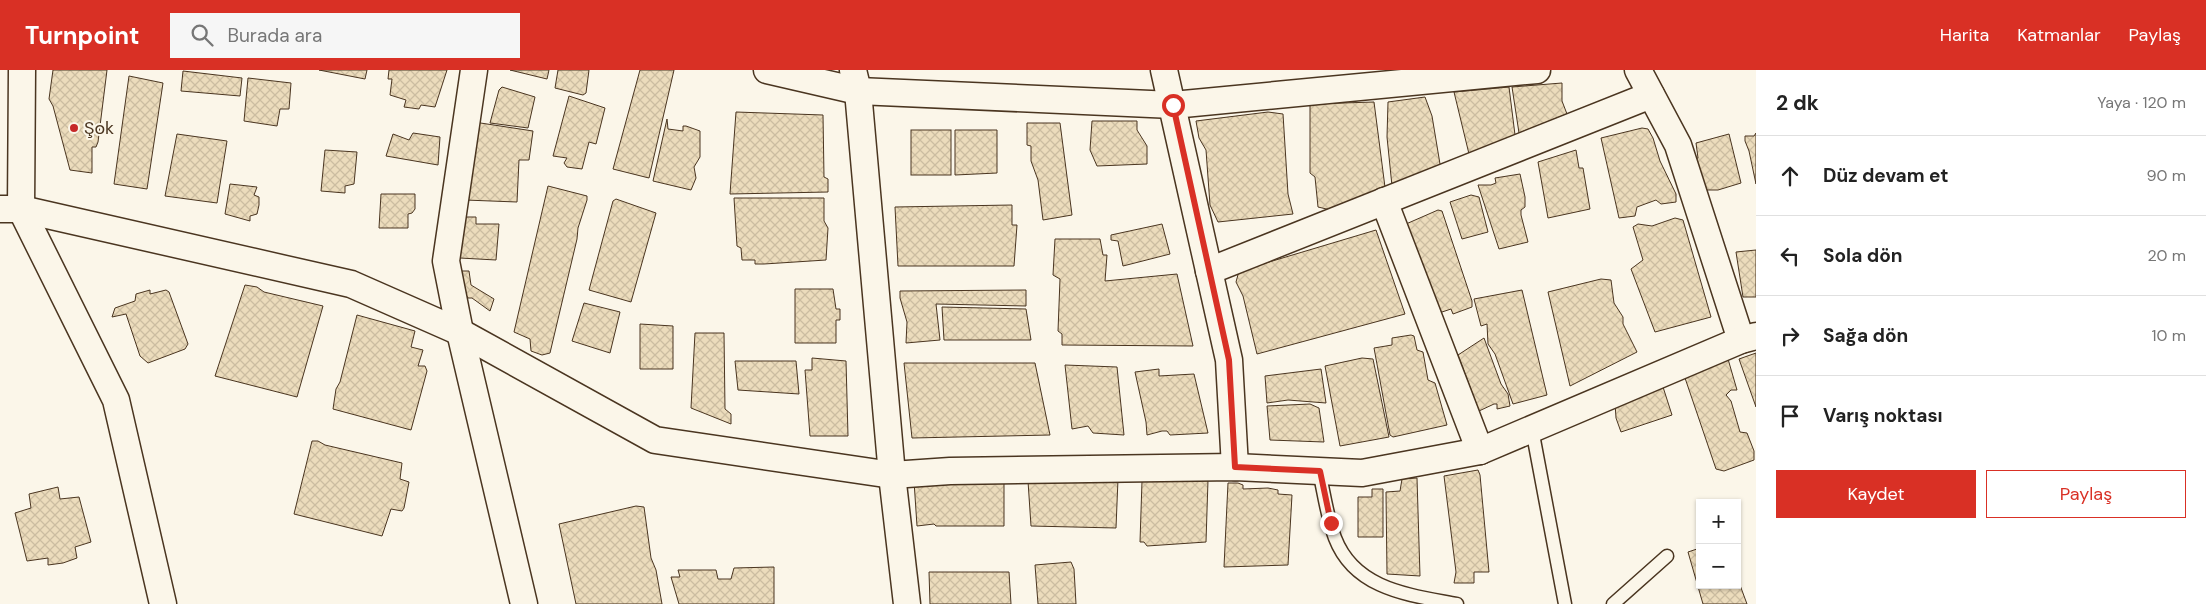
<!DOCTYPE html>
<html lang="tr">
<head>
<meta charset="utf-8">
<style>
  :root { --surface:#fff; --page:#f6f6f6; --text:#222; --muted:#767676; --line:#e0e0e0; --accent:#d93025 }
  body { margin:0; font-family:"DM Sans",sans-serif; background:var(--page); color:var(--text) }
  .controls { position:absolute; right:15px; bottom:15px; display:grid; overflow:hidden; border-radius:0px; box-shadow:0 1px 4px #0004 }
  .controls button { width:45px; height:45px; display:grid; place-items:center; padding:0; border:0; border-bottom:1px solid var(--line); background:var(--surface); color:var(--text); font:25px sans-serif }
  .stop { position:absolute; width:15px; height:15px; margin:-11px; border:4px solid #d93025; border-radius:50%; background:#fff }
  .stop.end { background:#d93025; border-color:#fff; box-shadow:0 1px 5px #0008 }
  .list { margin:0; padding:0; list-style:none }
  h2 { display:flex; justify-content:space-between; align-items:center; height:65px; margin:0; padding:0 20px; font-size:21px }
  h2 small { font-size:16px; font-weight:400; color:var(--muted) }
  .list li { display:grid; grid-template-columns:32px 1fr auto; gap:15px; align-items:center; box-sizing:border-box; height:80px; padding:0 20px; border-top:1px solid var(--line) }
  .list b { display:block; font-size:19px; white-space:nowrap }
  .list em { font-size:16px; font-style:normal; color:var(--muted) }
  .actions { display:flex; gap:10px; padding:15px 20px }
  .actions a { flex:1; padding:11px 0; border:1px solid var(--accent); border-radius:0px; text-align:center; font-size:18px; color:var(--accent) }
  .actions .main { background:var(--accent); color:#fff }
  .icon { flex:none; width:28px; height:28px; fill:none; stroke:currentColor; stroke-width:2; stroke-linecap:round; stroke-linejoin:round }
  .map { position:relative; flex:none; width:1756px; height:534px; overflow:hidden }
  header { display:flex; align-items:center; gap:30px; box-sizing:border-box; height:70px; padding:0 25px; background:var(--accent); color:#fff }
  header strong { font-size:24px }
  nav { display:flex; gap:28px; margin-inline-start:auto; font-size:18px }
  .search { width:350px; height:45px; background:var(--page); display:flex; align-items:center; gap:12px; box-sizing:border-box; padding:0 18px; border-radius:0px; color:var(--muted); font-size:19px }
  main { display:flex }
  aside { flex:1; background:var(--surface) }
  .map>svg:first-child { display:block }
  .building { fill:url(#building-cross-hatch); stroke:#4a3520 }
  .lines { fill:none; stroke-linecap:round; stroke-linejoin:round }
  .service-casing { stroke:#4a3520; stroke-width:15 }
  .minor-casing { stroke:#4a3520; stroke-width:29 }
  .service { stroke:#fbf6e9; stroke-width:12 }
  .minor { stroke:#fbf6e9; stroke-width:26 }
  .route { stroke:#d93025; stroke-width:6 }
  .poi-dot { fill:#c62828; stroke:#fbf6e9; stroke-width:2 }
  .labels { text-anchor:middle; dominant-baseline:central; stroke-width:4; stroke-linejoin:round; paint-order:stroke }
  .poi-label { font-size:18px; fill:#4a3520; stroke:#fbf6e9; text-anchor:start }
</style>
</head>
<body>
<header>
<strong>Turnpoint</strong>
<div class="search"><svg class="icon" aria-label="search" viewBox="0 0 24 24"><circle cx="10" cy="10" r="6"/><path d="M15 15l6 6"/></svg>Burada ara</div>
<nav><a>Harita</a><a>Katmanlar</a><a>Paylaş</a></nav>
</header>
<main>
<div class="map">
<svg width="1756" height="534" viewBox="0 0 1756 534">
  <defs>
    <pattern id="building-cross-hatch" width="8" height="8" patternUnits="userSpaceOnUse" patternTransform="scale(1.25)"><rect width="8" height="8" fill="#ecdcbc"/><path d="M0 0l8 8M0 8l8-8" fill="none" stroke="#ccbda1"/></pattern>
  </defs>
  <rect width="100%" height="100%" fill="#fbf6e9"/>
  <g class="building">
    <path d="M53,0H107L98,72L96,77H92V103L70,100L53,36L49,29Z"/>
    <path d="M319,0H367L365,9Z"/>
    <path d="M389,0H447L435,37L421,35L419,39L404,37L406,30L390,25L392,9H388Z"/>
    <path d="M510,0H549L547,9Z"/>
    <path d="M558,0H589L586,23L583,25L555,18Z"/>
    <path d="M640,0H674L649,108L613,99Z"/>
    <path d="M183,1L242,8L240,26L181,21Z"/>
    <path d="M129,6L163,13L147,119L114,114Z"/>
    <path d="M248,8L291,13L289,39H280L277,56L244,51Z"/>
    <path d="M1562,13V31L1567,44L1519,63L1512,17Z"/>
    <path d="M502,17L535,27L528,58L490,53L499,20Z"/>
    <path d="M1509,17L1515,65L1469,84L1454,22Z"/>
    <path d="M569,26L605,38L596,74L589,72L582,99L567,97L564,93L567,88L553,86Z"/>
    <path d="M1425,27L1432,46L1441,100L1392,116L1387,67L1388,32Z"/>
    <path d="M1374,32L1386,125L1339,142L1318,137L1315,107L1310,103V34Z"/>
    <path d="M736,42L823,45L824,107L828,109V122L730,124Z"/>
    <path d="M1268,42L1283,44L1288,124L1293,144L1218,152L1210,135L1206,80L1199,68L1196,51Z"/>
    <path d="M667,49L668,59L683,61V56H686L700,61V87L694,97L696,108L691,120L653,111Z"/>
    <path d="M1092,51H1137V60L1147,76V94L1097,96L1090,80Z"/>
    <path d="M474,52L533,61L529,90H519L517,132L465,130Z"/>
    <path d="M1027,53H1060L1072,145L1043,150L1038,110L1031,91V76L1027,75Z"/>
    <path d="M1642,58L1648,59L1653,68L1660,91L1676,124V132L1661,134L1656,130L1637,137L1635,146L1619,148L1601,68Z"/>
    <rect x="911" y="60" width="40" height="45"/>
    <path d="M955,60H997V103L955,105Z"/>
    <path d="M413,63L440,67L438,95L386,86L393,64L409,70Z"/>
    <path d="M1756,63V114L1749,81L1745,71V66H1754Z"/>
    <path d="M177,64L227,71L217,133L165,126Z"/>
    <path d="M1729,64L1741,113L1718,120H1701L1694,89L1698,88L1696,73Z"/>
    <path d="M325,80L357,82L354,114L345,116V123L321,121Z"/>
    <path d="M1576,80L1579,98H1583L1590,139L1548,148L1538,92Z"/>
    <path d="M1520,104L1525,127V137L1521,140V145L1528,172L1499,179L1478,115H1491L1496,113L1495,108Z"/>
    <path d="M230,114L257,117L254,125L259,127V135L257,144L250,146V151L225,144Z"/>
    <path d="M548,116L587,126V130L578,158L577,169L550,283L542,285L531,281L530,269L514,262Z"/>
    <path d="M381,124H415V139L412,143L408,144V158H379Z"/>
    <path d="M1471,125L1479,127L1488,162L1462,169L1450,132Z"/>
    <path d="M734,128H824V151L828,158L826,190L764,194H755V190H742L741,178L737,176Z"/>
    <path d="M616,129L656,143L631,232L589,220L613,131Z"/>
    <path d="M1012,135V155H1017L1014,196H898L895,137Z"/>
    <path d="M1438,140L1442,141L1472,231V237L1453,244L1451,239L1436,244L1406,154Z"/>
    <path d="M463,147H476V154H499L496,190L460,188Z"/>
    <path d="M1675,148L1683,150L1711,247L1655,262L1631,199L1643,190L1633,157L1638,154L1652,156Z"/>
    <path d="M1162,154L1170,184L1123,196L1118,171L1111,170V165Z"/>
    <path d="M1376,160L1405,244L1257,284L1243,226L1236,212L1239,201Z"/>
    <path d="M1055,169H1100L1103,185H1107L1105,211L1177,204L1193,276L1062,275V264L1058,261L1060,209L1053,205Z"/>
    <path d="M1756,180V227H1743L1736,182Z"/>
    <path d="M458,201H469L471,215L494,229L490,241L472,228H468L463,220Z"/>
    <path d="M1601,209L1611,210L1614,233L1623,247V254L1637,282L1570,316L1548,222Z"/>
    <path d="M245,215L257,217L264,222L323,236L297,327L215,306Z"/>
    <path d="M795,219H833L836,239H840V250H836V273H795Z"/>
    <path d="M150,220V224L166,220L169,222L188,274L185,279L148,293L140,286L126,244L112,247L115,238L135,231L136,224Z"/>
    <path d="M1026,220V236L936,234L940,270L906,273L907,252L900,228V221Z"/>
    <path d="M1522,220L1547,325L1513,334L1495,284L1488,274L1487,254L1481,256L1474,229Z"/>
    <path d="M584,233L620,242L610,283L572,271Z"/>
    <path d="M942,237L1026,239L1031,270H944Z"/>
    <path d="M357,245L415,261L411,277L423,280L418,296H425L427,301L411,360L333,339L336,319L340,312Z"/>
    <path d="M640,254L673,256V299H640Z"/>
    <path d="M695,263H724L725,339L731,344V354L691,338Z"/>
    <path d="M1411,265L1414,266L1417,280L1423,282L1428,310L1435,313L1447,355L1393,367L1390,365L1374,278L1392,275V268Z"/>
    <path d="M1484,268L1501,314L1508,324L1510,336L1497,339V334H1494L1479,341L1458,285Z"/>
    <path d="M1756,283V337L1739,289Z"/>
    <path d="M812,288L846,291L848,366H810L805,300H812Z"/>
    <path d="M1362,288L1373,289L1389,367L1340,376L1325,296Z"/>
    <path d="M1728,289L1737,320H1731L1726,325L1731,331L1740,362L1747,363L1754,381V390L1724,401L1716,399L1685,308V300Z"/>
    <path d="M735,291H796L799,324L738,320Z"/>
    <path d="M904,293H1035L1050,365L912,368Z"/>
    <path d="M1065,295L1117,297L1124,365L1093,363L1088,356L1072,359Z"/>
    <path d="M1159,299V306L1194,304L1208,363L1170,365L1167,361H1162L1147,365L1146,352L1135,302Z"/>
    <path d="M1321,299L1326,333L1288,330L1267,333L1265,306Z"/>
    <path d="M1663,317L1672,345L1621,362L1616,348L1615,333Z"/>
    <path d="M1310,334L1319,338L1324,372L1270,370L1267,336Z"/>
    <path d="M312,371H318L325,375L402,393L400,409L409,412L404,438L402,441L391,439L382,466L294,444Z"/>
    <path d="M1478,400L1480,405L1489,502H1474V513H1454L1456,502L1444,406Z"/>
    <path d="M1417,408L1420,506L1387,504L1386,422L1400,421L1402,409Z"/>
    <path d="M1118,409L1116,458L1031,456L1028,411Z"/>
    <path d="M1208,410L1206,472L1147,476L1144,472H1140L1142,411Z"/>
    <path d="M914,411H1004V456H936L934,454L917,456Z"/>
    <path d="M1228,413H1238L1243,415V419L1268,418L1278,420V424L1292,425L1288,495L1224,497Z"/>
    <path d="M58,417L60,429L79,427L91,472L75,477L77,488L63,493L48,495V488L27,491L15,443L31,438L29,424Z"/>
    <path d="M1372,419H1383V467H1358V427H1372Z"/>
    <path d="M636,436L644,437L651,488L656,500L662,534H576L559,454Z"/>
    <path d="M1700,478V515H1737V507L1747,534H1703L1688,482Z"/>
    <path d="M1071,492L1074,499L1076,534H1038L1035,495Z"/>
    <path d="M774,497V534H679L671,507H680L678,500H716L718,509H731L734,498Z"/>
    <path d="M929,502H1009L1011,534H930Z"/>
  </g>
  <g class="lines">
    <g class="service-casing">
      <g id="service">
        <path d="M1532,359L1565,534"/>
        <path d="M1319,401C1324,423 1327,447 1335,468C1355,520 1410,525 1457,534"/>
        <path d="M1613,534L1667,486"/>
      </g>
    </g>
    <g class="minor-casing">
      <g id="minor">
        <path d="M22,0L21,139L116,330L163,534"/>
        <path d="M474,0L446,191L460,262L524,534"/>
        <path d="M767,0L858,21L1173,35L1537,0"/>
        <path d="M853,0L858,21L892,405L907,534"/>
        <path d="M1164,0L1229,290L1235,397"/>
        <path d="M1638,0L1678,75L1741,270"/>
        <path d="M1384,131L1480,381"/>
        <path d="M0,139H21L351,214L460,262L655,370L892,405L950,401L1235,397L1362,403L1480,381L1741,270L1756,266"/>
        <path d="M1209,201L1651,25"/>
      </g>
    </g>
    <use href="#service" class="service"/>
    <use href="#minor" class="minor"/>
  </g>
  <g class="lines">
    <path class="route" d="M1173,35L1229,290L1235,397L1320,401L1331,453"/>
  </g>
  <circle class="poi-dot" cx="74" cy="58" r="5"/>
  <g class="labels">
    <g class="poi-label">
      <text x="84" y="58">Şok</text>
    </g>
  </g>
</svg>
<div class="controls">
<button>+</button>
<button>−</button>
</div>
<div class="stop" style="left:1173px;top:35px"></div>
<div class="stop end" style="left:1331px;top:453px"></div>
</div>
<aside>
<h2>2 dk<small>Yaya · 120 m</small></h2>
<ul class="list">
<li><svg class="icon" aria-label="ahead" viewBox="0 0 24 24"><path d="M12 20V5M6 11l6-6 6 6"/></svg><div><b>Düz devam et</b></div><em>90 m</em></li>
<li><svg class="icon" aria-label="left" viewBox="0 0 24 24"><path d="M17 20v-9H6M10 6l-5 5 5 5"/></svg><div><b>Sola dön</b></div><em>20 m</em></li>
<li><svg class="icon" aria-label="right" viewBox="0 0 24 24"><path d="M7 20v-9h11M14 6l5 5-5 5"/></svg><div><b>Sağa dön</b></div><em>10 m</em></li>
<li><svg class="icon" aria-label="arrive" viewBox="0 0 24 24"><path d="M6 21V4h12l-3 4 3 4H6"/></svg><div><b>Varış noktası</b></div></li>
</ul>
<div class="actions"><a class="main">Kaydet</a><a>Paylaş</a></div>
</aside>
</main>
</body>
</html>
